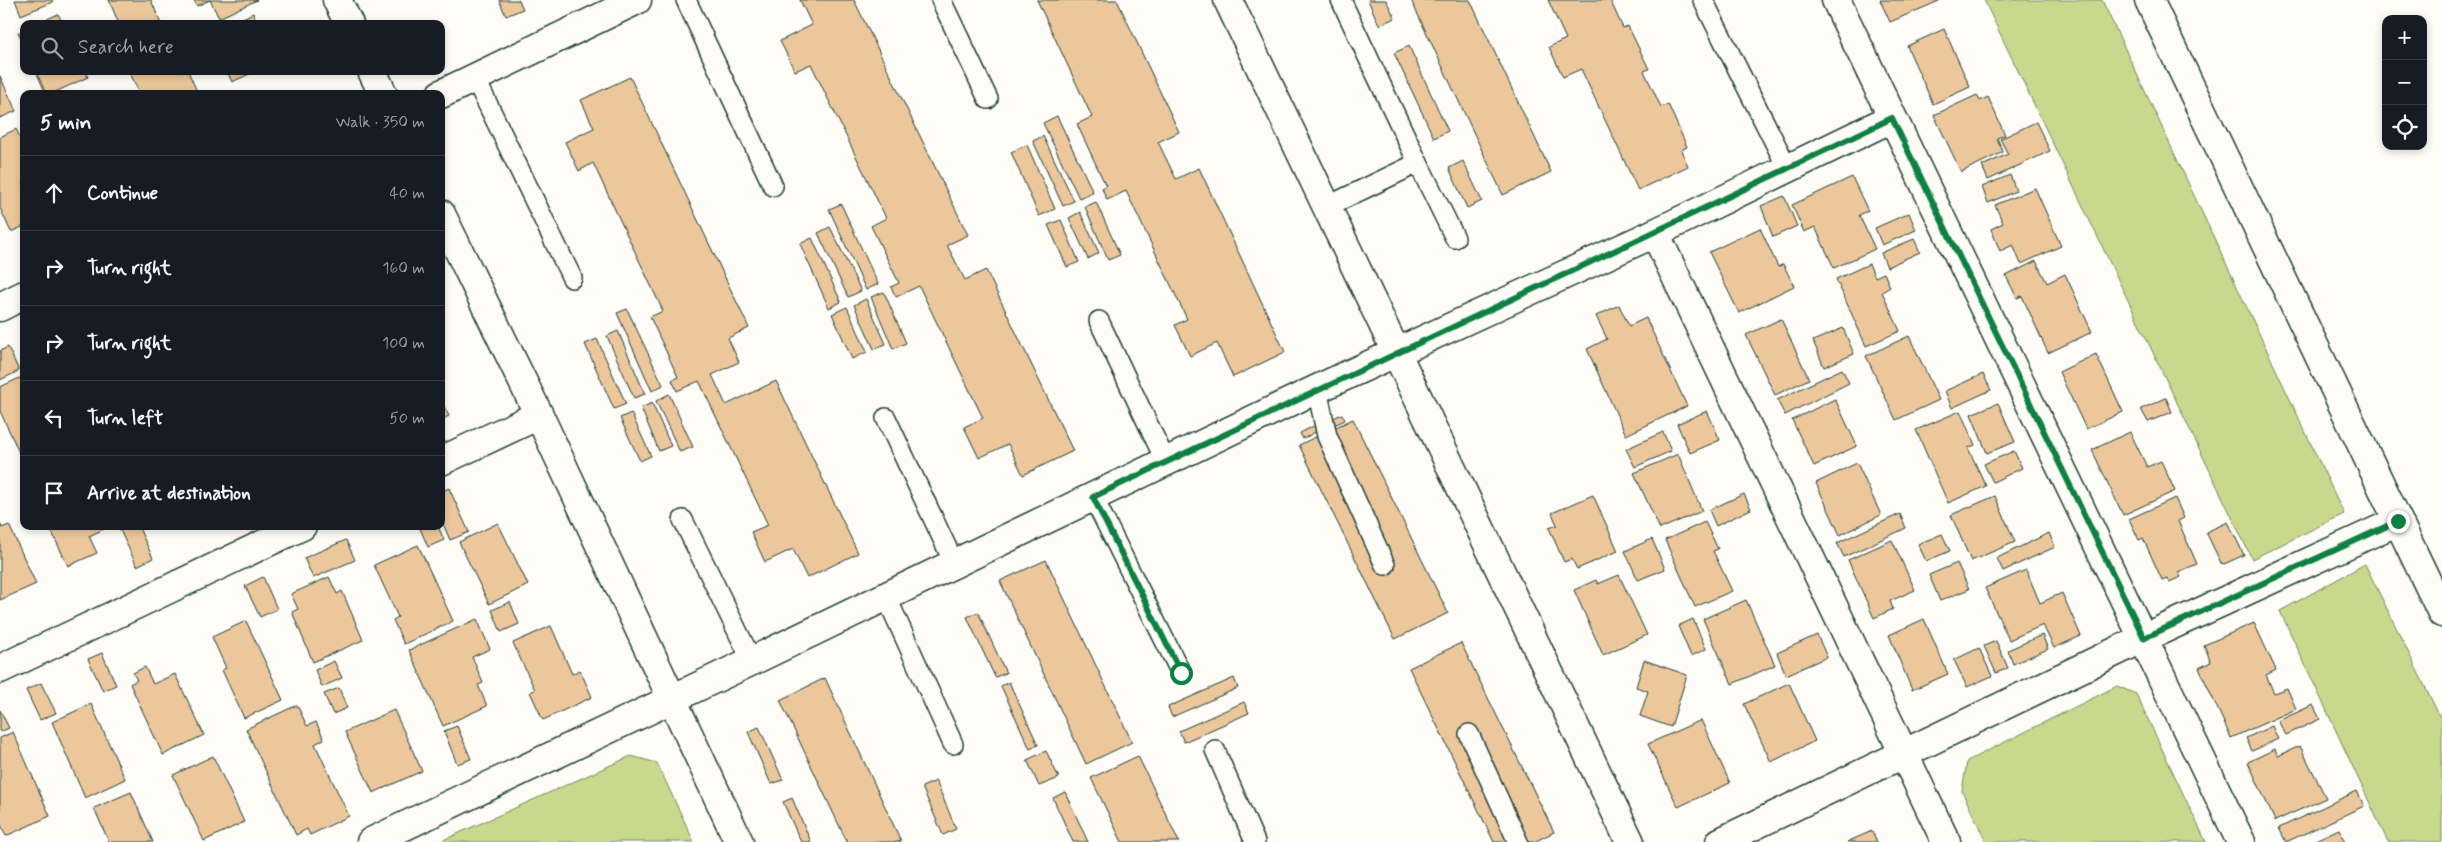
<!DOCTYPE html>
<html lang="en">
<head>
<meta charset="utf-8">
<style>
  :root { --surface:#171b24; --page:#242831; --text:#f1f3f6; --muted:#9ea1a6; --line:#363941 }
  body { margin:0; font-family:Mynerve,sans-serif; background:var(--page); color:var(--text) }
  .controls { position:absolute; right:15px; top:15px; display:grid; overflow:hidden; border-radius:10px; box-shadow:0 2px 8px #0003 }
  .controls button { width:45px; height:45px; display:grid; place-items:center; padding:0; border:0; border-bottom:1px solid var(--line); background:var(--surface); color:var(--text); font:25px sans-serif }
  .stop { position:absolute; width:15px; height:15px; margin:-11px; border:4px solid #0b8043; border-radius:50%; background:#fff }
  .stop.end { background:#0b8043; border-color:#fff; box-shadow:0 1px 5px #0008 }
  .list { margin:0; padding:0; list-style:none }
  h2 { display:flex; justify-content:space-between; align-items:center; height:65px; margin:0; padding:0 20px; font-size:21px }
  h2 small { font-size:16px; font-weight:400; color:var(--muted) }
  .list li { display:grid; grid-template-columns:32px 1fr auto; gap:15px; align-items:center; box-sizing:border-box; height:75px; padding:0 20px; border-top:1px solid var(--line) }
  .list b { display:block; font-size:19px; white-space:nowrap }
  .list em { font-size:16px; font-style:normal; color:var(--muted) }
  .icon { flex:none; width:28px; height:28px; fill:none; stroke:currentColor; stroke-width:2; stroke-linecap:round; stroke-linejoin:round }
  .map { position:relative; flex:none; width:2442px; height:842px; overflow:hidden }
  .search { position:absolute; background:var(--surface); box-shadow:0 2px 8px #0003; left:20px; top:20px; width:425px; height:55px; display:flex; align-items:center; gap:12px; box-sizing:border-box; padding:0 18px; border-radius:10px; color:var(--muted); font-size:19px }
  .panel { position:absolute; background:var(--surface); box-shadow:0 2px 8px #0003; left:20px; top:90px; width:425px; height:440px; border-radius:10px }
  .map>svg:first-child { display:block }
  .green { fill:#c8d88c; stroke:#748a60 }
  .building { fill:#ecc79c; stroke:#1f3d34 }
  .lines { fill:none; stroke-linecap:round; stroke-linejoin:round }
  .service-casing { stroke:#1f3d34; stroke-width:22 }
  .minor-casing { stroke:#1f3d34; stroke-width:31 }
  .service { stroke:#fdfcf7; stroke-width:19 }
  .minor { stroke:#fdfcf7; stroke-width:28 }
  .route { stroke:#0b8043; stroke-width:6 }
</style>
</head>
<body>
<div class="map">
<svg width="2442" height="842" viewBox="0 0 2442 842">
  <rect width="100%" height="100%" fill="#fdfcf7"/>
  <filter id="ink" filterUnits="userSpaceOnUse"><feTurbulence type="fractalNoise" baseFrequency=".02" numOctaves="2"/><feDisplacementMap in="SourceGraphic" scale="10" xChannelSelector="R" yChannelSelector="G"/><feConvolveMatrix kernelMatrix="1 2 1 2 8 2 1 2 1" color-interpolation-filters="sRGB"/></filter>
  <g filter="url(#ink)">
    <g class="green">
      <path d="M1984,0H2102L2344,514L2252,559Z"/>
      <path d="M2365,564L2442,721V842H2388L2280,611Z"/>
      <path d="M2117,686L2136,694L2206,842H1986L1962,791L1967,761Z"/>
      <path d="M631,756L657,763L694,842H439Z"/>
    </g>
    <g class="building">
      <path d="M15,0H52L53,2L21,15Z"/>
      <path d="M109,0H151L161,24H119Z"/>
      <path d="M194,0H210L197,6Z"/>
      <path d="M210,0H257L219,18Z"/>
      <path d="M499,0H519L523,9L506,16Z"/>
      <path d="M800,0H854L968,235L947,245L965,280L986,270L1073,451L1023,475L1008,444L979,458L964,427L983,418L919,286L896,297L891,287L899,283L871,226L886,218L811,64L795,71L780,41L812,25Z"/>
      <path d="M1037,0H1117L1179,132L1158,142L1176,179L1199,168L1285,352L1233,377L1217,343L1190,356L1175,325L1187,319L1126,191L1107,200L1102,188L1106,186L1077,124L1092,117Z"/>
      <path d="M1368,0H1386L1395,18L1379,25Z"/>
      <path d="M1411,0H1470L1551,172L1503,195Z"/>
      <path d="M1548,0H1610L1623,28L1628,26L1649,69L1644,71L1661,107L1668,104L1687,147L1681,150L1688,166L1638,190L1581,69L1563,77L1549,47L1566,39Z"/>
      <path d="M1880,0H1939V1L1890,22Z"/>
      <path d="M253,13L258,24H231Z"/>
      <path d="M58,14L63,24H37Z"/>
      <path d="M1944,29L1970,87L1933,104L1907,46Z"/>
      <path d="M24,30V45L18,32Z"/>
      <path d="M1409,46L1448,131L1434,138L1394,53Z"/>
      <path d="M36,71H85L88,77L51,94H46Z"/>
      <path d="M129,71H188L198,94H140Z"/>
      <path d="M227,71H256L232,82Z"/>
      <path d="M0,76L16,111L0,118Z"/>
      <path d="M630,77L749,328L728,338L739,362L712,375L726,405L776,381L858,553L807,578L793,549L765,562L751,532L768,525L699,381L677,391L672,380L678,377L650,317L663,311L593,163L579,171L565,142L594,128L581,100Z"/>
      <path d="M1977,95L1980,101L1988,97L2005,135L1997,138L2003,152L1961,172L1934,115Z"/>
      <path d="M1057,116L1093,192L1079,198L1043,123Z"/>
      <path d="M2036,122L2050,151L1988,180L1982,166L2008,154L2000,139Z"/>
      <path d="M16,129L24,146V226L11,232L0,208V137Z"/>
      <path d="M1043,136L1074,201L1063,206L1033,141Z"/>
      <path d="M1027,145L1055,209L1039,216L1011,152Z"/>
      <path d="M1463,161L1482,201L1467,208L1449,168Z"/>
      <path d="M2010,175L2016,191L1988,203L1982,187Z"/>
      <path d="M1852,177L1868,211L1859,215L1875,249L1834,268L1815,227L1804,232L1792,205Z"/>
      <path d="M2035,188L2061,246L2021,264L2013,245L2000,251L1991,229L2003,223L1995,205Z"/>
      <path d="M1784,196L1797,226L1773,237L1761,206Z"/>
      <path d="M1096,202L1120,255L1108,260L1085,207Z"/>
      <path d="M841,204L878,284L866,290L829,209Z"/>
      <path d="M1080,212L1099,253L1088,259L1069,218Z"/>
      <path d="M1909,213L1916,230L1882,245L1875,228Z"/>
      <path d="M1061,220L1079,262L1067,267L1048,225Z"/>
      <path d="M830,227L861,291L848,297L818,233Z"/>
      <path d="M1760,228L1778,267L1783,264L1794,286L1739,313L1709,252Z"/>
      <path d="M812,238L841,302L829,308L800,244Z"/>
      <path d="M1914,239L1920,252L1887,267L1881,253Z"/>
      <path d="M2036,261L2047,283L2065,274L2092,332L2048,353L2022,296L2017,298L2006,276Z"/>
      <path d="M1869,264L1875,277L1884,273L1890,287L1882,292L1900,331L1866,346L1836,279Z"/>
      <path d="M884,292L906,343L893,349L871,297Z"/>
      <path d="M866,299L886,344L874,349L854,305Z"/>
      <path d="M1619,305L1629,326L1646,318L1687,406L1626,435L1587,349L1607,339L1596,316Z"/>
      <path d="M847,307L867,352L852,359L832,314Z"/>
      <path d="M627,309L663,385L652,391L617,313Z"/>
      <path d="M1781,319L1809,379L1775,395L1746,335Z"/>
      <path d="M1843,328L1854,354L1824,367L1813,341Z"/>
      <path d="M618,331L645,394L634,398L607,336Z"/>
      <path d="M1909,336L1939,400L1896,420L1866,356Z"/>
      <path d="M597,339L626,404L614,409L585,344Z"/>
      <path d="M8,347L19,371L0,380V351Z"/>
      <path d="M2096,354L2123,412L2086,429L2059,372Z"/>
      <path d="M1842,369L1849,383L1785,415L1777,400Z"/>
      <path d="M1983,374L1991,390L1952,408L1945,391Z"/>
      <path d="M24,376V463L0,411V387Z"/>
      <path d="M669,394L693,447L680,452L656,401Z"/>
      <path d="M2166,398L2172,412L2148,422L2141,409Z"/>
      <path d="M1835,399L1857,446L1814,466L1792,420Z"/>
      <path d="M441,401L449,416L441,420Z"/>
      <path d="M652,403L671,446L659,451L641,408Z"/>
      <path d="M1998,403L2015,442L1987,453L1971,414Z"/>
      <path d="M1707,411L1720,440L1690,453L1677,424Z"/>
      <path d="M1960,411L1975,445L1968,448L1986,486L1948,503L1916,430Z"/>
      <path d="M631,413L651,456L640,461L620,418Z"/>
      <path d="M1342,414L1345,420L1326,429L1323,423Z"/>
      <path d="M1353,419L1448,613L1395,639L1299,445Z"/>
      <path d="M1316,425L1319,430L1303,439L1300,433Z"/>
      <path d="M1663,432L1671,451L1635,467L1626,449Z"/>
      <path d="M2130,432L2147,467L2161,461L2175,491L2123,515L2092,450Z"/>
      <path d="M2014,451L2022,468L1993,482L1984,464Z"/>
      <path d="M1678,454L1702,511L1660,529L1634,473Z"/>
      <path d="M1857,463L1881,515L1840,535L1816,483Z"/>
      <path d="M449,488L469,532L450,540L441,519V492Z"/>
      <path d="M1744,494L1751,509L1716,526L1709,510Z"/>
      <path d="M1593,495L1618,551L1577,569L1572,559L1564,562L1549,528L1557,525L1552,513Z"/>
      <path d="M1995,496L2015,542L1971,561L1951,515Z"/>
      <path d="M2175,498L2184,518L2178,521L2197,564L2178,572L2181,577L2169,582L2167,578L2162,580L2143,538L2139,540L2129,519Z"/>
      <path d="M1900,514L1906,528L1844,557L1837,543Z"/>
      <path d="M1705,522L1718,549L1713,551L1732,591L1695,607L1665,540Z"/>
      <path d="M2228,522L2244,555L2222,565L2206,532Z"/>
      <path d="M0,523L2,528L9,525L36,584L0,600Z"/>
      <path d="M498,523L528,585L489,604L459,542Z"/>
      <path d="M49,526H102L104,529L89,536L97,553L68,566Z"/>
      <path d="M122,526H138L153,558L137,566L119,528Z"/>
      <path d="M419,526H438L444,540L428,547Z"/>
      <path d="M2049,533L2055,547L2003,571L1997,558Z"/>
      <path d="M1942,534L1950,551L1926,561L1918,544Z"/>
      <path d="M1652,539L1665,569L1638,580L1625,551Z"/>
      <path d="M346,540L355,560L313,578L304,558Z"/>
      <path d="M1892,540L1915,590L1890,601L1893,609L1874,618L1848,560Z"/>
      <path d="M418,545L453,621L404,644L393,620L398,617L374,565Z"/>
      <path d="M1046,560L1132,742L1086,764L1000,581Z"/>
      <path d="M1957,563L1969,589L1940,601L1929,575Z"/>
      <path d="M2026,570L2040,603L2062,593L2081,636L2054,648L2043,625L2009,640L1985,588Z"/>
      <path d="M1619,575L1647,635L1603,655L1574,590L1596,580L1598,584Z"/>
      <path d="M263,577L277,609L260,617L245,586Z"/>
      <path d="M329,577L337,594L342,591L363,640L313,662L292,612L298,609L291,594Z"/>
      <path d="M1746,600L1775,665L1732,684L1703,619Z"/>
      <path d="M510,602L519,624L501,632L492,610Z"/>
      <path d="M978,612L1006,673L995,677L967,617Z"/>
      <path d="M477,619L490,649L472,657L483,683L478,685L487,706L443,726L409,650Z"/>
      <path d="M1693,619L1706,649L1691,656L1678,626Z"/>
      <path d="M1924,619L1948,674L1912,690L1889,635Z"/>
      <path d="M246,621L283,700L244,718L222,670L226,668L212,637Z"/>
      <path d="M2254,623L2276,670L2266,675L2274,693L2287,688L2296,709L2231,738L2199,668L2211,662L2204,645Z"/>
      <path d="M551,626L572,674L580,670L592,697L543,720L530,692L535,690L513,643Z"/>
      <path d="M1817,635L1827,657L1786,675L1777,653Z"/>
      <path d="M2042,635L2048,649L2013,664L2008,650Z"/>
      <path d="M1996,641L2008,668L1996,673L1984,646Z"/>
      <path d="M1461,643L1554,832L1534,842H1494L1409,668Z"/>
      <path d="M1979,648L1992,676L1967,687L1954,660Z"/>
      <path d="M102,653L116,685L103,691L88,659Z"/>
      <path d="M1644,660L1687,675L1671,727L1640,716L1648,691L1636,687Z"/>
      <path d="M334,661L342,678L322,687L315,670Z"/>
      <path d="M145,667L153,684L175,674L204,735L163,755L130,684L137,680L133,673Z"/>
      <path d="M825,678L901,841L899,842H847L780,700Z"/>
      <path d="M1234,678L1238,688L1172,717L1168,707Z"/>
      <path d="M1009,682L1038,745L1030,749L1001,686Z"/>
      <path d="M41,683L56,713L40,720L26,690Z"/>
      <path d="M1789,683L1815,741L1771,762L1744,704Z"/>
      <path d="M339,688L347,708L333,714L324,694Z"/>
      <path d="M1244,702L1249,713L1184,742L1179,731Z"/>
      <path d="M91,704L125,779L85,798L52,722Z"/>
      <path d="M297,705L307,726L316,722L324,739L315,744L349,816L310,835L307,829L296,835L246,729Z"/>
      <path d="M2313,705L2320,719L2286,735L2278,721Z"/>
      <path d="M0,710L9,728L0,732Z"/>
      <path d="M394,710L422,771L373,793L345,732Z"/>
      <path d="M1701,720L1730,783L1678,807L1648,744Z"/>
      <path d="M457,726L471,759L457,764L444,731Z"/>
      <path d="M2272,726L2278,739L2252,751L2246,738Z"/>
      <path d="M759,727L783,780L771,784L748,732Z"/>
      <path d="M13,732L50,816L6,836L0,823V738Z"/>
      <path d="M2300,746L2326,798L2275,821L2248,762L2275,749L2278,756Z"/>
      <path d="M1046,751L1059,778L1039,786L1027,760Z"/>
      <path d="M213,756L244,822L204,841L173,775Z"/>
      <path d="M1138,756L1179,842H1122L1091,778Z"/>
      <path d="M936,781L956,829L943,835L922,787Z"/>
      <path d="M2357,791L2364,806L2286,842L2279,828Z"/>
      <path d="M131,792L153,842H109L94,808Z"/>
      <path d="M1065,792L1088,842H1073L1053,798Z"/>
      <path d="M792,798L811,842H801L783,802Z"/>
      <path d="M2339,829L2345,842H2311Z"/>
      <path d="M1872,831L1877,842H1847Z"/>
    </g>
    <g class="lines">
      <g class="service-casing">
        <g id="service">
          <path d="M686,0L773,186"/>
          <path d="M941,0L988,99"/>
          <path d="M1703,0L1788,169"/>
          <path d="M475,78L572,278"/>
          <path d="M1418,163L1455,238"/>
          <path d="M1326,207L1418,163L1341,0"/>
          <path d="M1099,321L1166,462"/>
          <path d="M1317,389L1327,436L1385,565"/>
          <path d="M886,418L954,563"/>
          <path d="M1093,497L1181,673"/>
          <path d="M683,520L752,661"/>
          <path d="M886,596L953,744"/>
          <path d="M1469,734L1518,842"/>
          <path d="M1215,750L1255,842"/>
        </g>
      </g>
      <g class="minor-casing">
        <g id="minor">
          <path d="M337,0L349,24"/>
          <path d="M1228,0L1630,842"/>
          <path d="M1836,0L2241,842"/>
          <path d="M2149,0L2442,613"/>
          <path d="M372,71L383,94"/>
          <path d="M441,94L637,0"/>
          <path d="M441,214L539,415L739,842"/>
          <path d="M1655,233L1946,842"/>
          <path d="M0,307L24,295"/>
          <path d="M441,461L539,415"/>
          <path d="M0,669L302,526"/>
          <path d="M371,842L752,661L1317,389L1655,233L1892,118"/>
          <path d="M1720,842L2144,638L2398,521"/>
        </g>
      </g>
      <use href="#service" class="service"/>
      <use href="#minor" class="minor"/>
    </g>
  </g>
  <g class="lines" filter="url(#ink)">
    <path class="route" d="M1181,673L1093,497C1359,370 1627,247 1892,118L2144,638L2398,521"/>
  </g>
</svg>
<div class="controls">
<button>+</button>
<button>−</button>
<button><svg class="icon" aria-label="locate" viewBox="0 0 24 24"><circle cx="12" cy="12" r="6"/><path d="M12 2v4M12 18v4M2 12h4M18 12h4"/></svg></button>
</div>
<div class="stop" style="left:1181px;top:673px"></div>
<div class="stop end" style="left:2398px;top:521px"></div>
<div class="search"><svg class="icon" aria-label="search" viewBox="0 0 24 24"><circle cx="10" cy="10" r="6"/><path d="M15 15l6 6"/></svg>Search here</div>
<section class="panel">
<h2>5 min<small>Walk · 350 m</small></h2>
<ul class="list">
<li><svg class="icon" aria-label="ahead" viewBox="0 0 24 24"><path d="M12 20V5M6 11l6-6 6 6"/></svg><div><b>Continue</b></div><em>40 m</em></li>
<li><svg class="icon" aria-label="right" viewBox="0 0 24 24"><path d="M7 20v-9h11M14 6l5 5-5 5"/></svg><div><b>Turn right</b></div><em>160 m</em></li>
<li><svg class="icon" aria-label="right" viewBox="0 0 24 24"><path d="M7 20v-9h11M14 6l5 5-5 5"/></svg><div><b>Turn right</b></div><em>100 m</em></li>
<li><svg class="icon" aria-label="left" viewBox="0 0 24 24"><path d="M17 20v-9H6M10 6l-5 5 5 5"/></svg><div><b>Turn left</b></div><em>50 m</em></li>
<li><svg class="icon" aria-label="arrive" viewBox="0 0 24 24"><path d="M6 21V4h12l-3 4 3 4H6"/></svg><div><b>Arrive at destination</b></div></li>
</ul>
</section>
</div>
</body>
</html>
